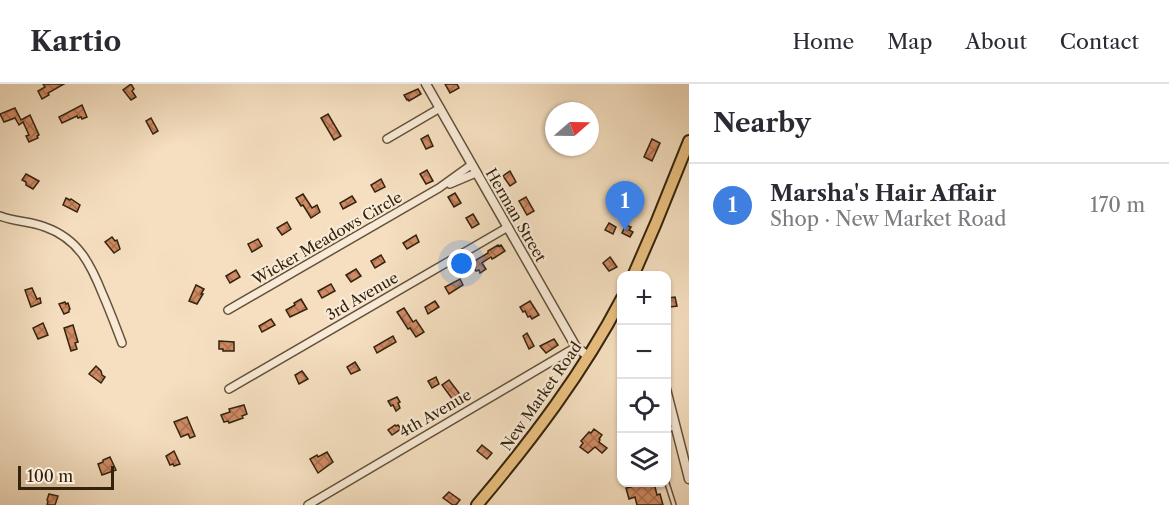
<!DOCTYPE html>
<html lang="en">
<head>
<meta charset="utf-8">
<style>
  :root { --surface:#fff; --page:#f2f2f3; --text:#2b2b33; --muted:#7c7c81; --line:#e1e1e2; --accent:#8f2418 }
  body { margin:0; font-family:"Libre Caslon Text",serif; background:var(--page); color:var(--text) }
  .controls { position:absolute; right:18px; bottom:18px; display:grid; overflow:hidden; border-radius:12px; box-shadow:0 2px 4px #0004 }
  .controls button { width:54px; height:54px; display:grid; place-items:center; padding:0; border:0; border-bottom:2px solid var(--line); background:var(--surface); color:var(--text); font:30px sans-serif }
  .compass { position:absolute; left:545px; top:18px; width:54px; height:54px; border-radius:50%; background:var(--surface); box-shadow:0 2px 4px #0004; rotate:70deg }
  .scale { position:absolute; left:18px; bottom:15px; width:96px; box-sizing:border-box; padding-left:6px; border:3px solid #33230d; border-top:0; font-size:16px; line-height:21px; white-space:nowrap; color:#33230d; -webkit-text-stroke:4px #f8ead6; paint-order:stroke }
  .you { position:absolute; left:462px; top:180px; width:21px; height:21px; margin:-15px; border:4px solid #fff; border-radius:50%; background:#1a73e8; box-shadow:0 0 0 9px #1a73e833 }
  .badge { display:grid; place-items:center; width:39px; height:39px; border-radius:50%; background:var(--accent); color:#fff; font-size:20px; font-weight:700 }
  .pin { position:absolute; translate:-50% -50px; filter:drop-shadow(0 2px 3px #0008) }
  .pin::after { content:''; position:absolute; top:32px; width:21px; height:18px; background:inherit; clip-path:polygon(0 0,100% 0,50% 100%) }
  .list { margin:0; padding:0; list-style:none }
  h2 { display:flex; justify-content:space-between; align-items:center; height:78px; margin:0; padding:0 24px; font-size:26px }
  h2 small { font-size:20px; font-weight:400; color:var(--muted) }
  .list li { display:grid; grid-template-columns:39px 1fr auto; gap:18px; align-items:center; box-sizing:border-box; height:84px; padding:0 24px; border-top:2px solid var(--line) }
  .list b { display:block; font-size:22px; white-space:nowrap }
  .list p { margin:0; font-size:20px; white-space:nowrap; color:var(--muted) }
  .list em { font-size:20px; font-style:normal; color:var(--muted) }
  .icon { flex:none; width:33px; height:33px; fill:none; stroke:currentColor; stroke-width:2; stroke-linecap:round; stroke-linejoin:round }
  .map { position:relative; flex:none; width:689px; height:421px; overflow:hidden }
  header { display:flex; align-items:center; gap:36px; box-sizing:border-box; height:84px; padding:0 30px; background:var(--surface); border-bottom:2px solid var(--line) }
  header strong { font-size:28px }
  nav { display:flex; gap:33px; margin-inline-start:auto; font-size:21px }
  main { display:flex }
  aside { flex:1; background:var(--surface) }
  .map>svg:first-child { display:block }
  .building { fill:url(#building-cross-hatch); stroke:#33230d; stroke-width:1.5 }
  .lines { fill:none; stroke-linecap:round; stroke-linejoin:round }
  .service-casing { stroke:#64523a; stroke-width:6 }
  .minor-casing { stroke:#64523a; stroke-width:10 }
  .tertiary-casing { stroke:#64523a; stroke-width:11 }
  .primary-casing { stroke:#33230d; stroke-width:14 }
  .service { stroke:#f8ead6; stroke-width:3 }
  .minor { stroke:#f8ead6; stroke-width:7 }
  .tertiary { stroke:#f8ead6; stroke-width:8 }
  .primary { stroke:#eac080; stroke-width:10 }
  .labels { text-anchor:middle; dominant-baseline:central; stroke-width:4.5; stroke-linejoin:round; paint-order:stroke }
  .street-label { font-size:15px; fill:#33230d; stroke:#f8ead6 }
</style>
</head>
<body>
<header>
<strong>Kartio</strong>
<nav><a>Home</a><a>Map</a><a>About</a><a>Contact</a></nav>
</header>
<main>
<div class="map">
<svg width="689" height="421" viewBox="0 0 689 421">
  <defs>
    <pattern id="building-cross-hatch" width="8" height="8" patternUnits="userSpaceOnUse" patternTransform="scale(1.5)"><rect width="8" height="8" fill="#d08a64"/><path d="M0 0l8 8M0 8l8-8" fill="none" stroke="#a97051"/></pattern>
  </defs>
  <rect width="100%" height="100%" fill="#f5dfc0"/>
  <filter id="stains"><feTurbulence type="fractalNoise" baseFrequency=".00333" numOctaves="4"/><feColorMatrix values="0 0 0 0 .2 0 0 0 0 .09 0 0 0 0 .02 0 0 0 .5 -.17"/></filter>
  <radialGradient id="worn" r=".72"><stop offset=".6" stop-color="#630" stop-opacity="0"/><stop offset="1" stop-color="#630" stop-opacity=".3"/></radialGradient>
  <g class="building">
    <path d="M43,0H64L48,9L49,11L42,15L38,7L45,3Z"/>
    <path d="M131,0L134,5L132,7L136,13L131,16L123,6Z"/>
    <path d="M445,0H457L459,4L450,9Z"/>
    <path d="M418,5L421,10L409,17L408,15L407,16L404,11Z"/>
    <path d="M82,21L87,33L82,35L81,33L78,34L77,32L62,39L59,33Z"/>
    <path d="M15,24L21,36L30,31L39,51L37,52L38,54L29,58L26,52L29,51L23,38L19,41L15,34L4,38L0,30Z"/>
    <path d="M328,30L341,52L334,56L321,34Z"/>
    <path d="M151,34L158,47L153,50L146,37Z"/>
    <path d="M428,51L433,62L426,65L421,55Z"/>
    <path d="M652,55L660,59L652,77L644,73Z"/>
    <path d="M427,86L433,97L426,100L420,90Z"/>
    <path d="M510,87L516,98L510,102L503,92Z"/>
    <path d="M26,90L39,97L33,105L26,101V98L22,96Z"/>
    <path d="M381,95L385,103L375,108L371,101Z"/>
    <path d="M635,103L641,107L639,111L641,112L634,123L629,120L630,118L628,116L631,111L629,110L632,104L634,105Z"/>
    <path d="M455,109L461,119L454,123L448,113Z"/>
    <path d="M303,110L312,124L317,121L320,128L311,134L303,121L301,122L296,114Z"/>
    <path d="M352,112L356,118L343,125L340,119Z"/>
    <path d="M526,113L534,127L527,131L519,117Z"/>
    <path d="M66,114L70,116L71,115L80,121L77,128L63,121Z"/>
    <path d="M473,130L479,140L472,144L466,134Z"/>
    <path d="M287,138L291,145L282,151L277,144Z"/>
    <path d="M609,139L616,143L613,150L605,146Z"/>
    <path d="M626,141L631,143L629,146L633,148L630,153L622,149Z"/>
    <path d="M416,151L419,158L407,165L403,159Z"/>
    <path d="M112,153L115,157L117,156L120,165L114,169L105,158Z"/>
    <path d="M258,155L262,162L252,168L248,160Z"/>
    <path d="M498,161L499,162L501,161L505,167L494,174L492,175L491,173L482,179L486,185L480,189L479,186L476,187L471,179L488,169V167Z"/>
    <path d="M381,171L385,178L375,184L371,177Z"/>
    <path d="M610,173L617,183L609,187L603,179Z"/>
    <path d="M356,185L361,192L351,198L346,191Z"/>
    <path d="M236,186L240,193L230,199L226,192Z"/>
    <path d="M460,195L463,201L449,210L445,203Z"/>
    <path d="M331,200L335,207L322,214L318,207Z"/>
    <path d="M196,201L204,205L201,210H203L197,220L189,217Z"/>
    <path d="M32,204L37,215L40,214L41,219L31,223L25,206Z"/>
    <path d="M675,213L677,222L670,223L669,221H667L666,216L668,214Z"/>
    <path d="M301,215L307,225L290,233L286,226L295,221L294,219Z"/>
    <path d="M435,217L439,223L428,230L425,223Z"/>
    <path d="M530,217L539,231L532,235L530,232L528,233L525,227L523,228L520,223Z"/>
    <path d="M65,218L66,220L68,219L70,225L69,226V228L64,230L59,220Z"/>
    <path d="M404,224L413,238L416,236L424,248L416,253L410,244L408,245L397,228Z"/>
    <path d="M271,235L275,241L262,248L259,242Z"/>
    <path d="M43,239L48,251L38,255L33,244Z"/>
    <path d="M73,241L78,258L75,259L77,265L71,267L64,244Z"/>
    <path d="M527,249L534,262L529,265L523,252Z"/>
    <path d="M393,252L396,258L377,269L374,263Z"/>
    <path d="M554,255L558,261L546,269L540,262Z"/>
    <path d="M219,257L234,258V267H223V265H219Z"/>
    <path d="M355,278L360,286L351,290L347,283Z"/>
    <path d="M96,282L101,287L102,291L105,293L101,299L89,290Z"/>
    <path d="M302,287L308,295L299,300L295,291Z"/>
    <path d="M436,293L439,300L432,304L428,297Z"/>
    <path d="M449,296L459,309V311L453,316L442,301Z"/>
    <path d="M397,313L400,318L398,319L400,324L396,327L393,321L391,322L388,317Z"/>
    <path d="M244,321L247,330L242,332L243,334L229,339L228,337L224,338L221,331L230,328L229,325Z"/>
    <path d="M187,333L195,352L190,354L188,350L181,353L174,338Z"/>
    <path d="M395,341L396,342L398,341L401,345L392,351L388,346Z"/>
    <path d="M594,345L602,351L599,355L600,356L599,358L607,364L602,369L595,363L588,369L580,363L583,359L581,357L589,348L591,349Z"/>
    <path d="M482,361L492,369L487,375L477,367Z"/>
    <path d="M174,367L180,380L174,382L173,380L170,381L166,372Z"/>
    <path d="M327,368L333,378L318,389L310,375L317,371L318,373Z"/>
    <path d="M110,373L116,386L102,391L98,380L103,378V376Z"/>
    <path d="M630,399H654L657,411L660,410L663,421H637L635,413L629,415L626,404L631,403Z"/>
    <path d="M449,408L460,416L456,421H453L443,414Z"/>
    <path d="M49,410L58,412L55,421H47L48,417L47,416Z"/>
  </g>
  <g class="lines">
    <g class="service-casing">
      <g id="service">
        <path d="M666,346L674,344"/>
        <path d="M666,396L674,421"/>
      </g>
    </g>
    <g class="minor-casing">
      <g id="minor">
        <path d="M387,55L440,24"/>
        <path d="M450,100L476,89"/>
        <path d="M0,132C15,138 30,137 45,143C79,155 91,181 103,211C110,227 116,243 122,259"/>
        <path d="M228,226L439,104L471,81"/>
        <path d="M229,305L508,143"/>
        <path d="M308,421L576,263"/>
      </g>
    </g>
    <g class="tertiary-casing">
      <g id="tertiary">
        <path d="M426,0L576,263L588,272"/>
        <path d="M666,305L689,395"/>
      </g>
    </g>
    <g class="primary-casing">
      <g id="primary">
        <path d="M633,192L656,139L689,57"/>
        <path d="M477,421C531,357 583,289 622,214"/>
      </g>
    </g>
    <use href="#service" class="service"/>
    <use href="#minor" class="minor"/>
    <use href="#tertiary" class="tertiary"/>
    <use href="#primary" class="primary"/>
  </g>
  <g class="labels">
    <g class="street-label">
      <text transform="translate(516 131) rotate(60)">Herman Street</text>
      <text transform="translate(327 154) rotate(-30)">Wicker Meadows Circle</text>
      <text transform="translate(362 212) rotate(-30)">3rd Avenue</text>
      <text transform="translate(541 312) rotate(-55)">New Market Road</text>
      <text transform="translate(435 329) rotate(-30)">4th Avenue</text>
    </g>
  </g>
  <rect width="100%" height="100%" filter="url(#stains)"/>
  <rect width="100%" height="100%" fill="url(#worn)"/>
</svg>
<div class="controls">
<button>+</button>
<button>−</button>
<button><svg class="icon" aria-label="locate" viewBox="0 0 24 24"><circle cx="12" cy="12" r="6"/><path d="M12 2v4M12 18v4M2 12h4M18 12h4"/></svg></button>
<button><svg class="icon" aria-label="layers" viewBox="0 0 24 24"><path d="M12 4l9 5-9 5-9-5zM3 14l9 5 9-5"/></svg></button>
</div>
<svg class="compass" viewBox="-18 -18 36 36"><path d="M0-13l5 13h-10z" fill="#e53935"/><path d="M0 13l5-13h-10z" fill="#7c7c81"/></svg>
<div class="scale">100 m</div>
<div class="you"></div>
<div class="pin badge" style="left:625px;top:147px;background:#3f7fe0">1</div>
</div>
<aside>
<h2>Nearby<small></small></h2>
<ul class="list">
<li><span class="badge" style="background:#3f7fe0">1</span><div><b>Marsha's Hair Affair</b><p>Shop · New Market Road</p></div><em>170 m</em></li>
</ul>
</aside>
</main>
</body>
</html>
